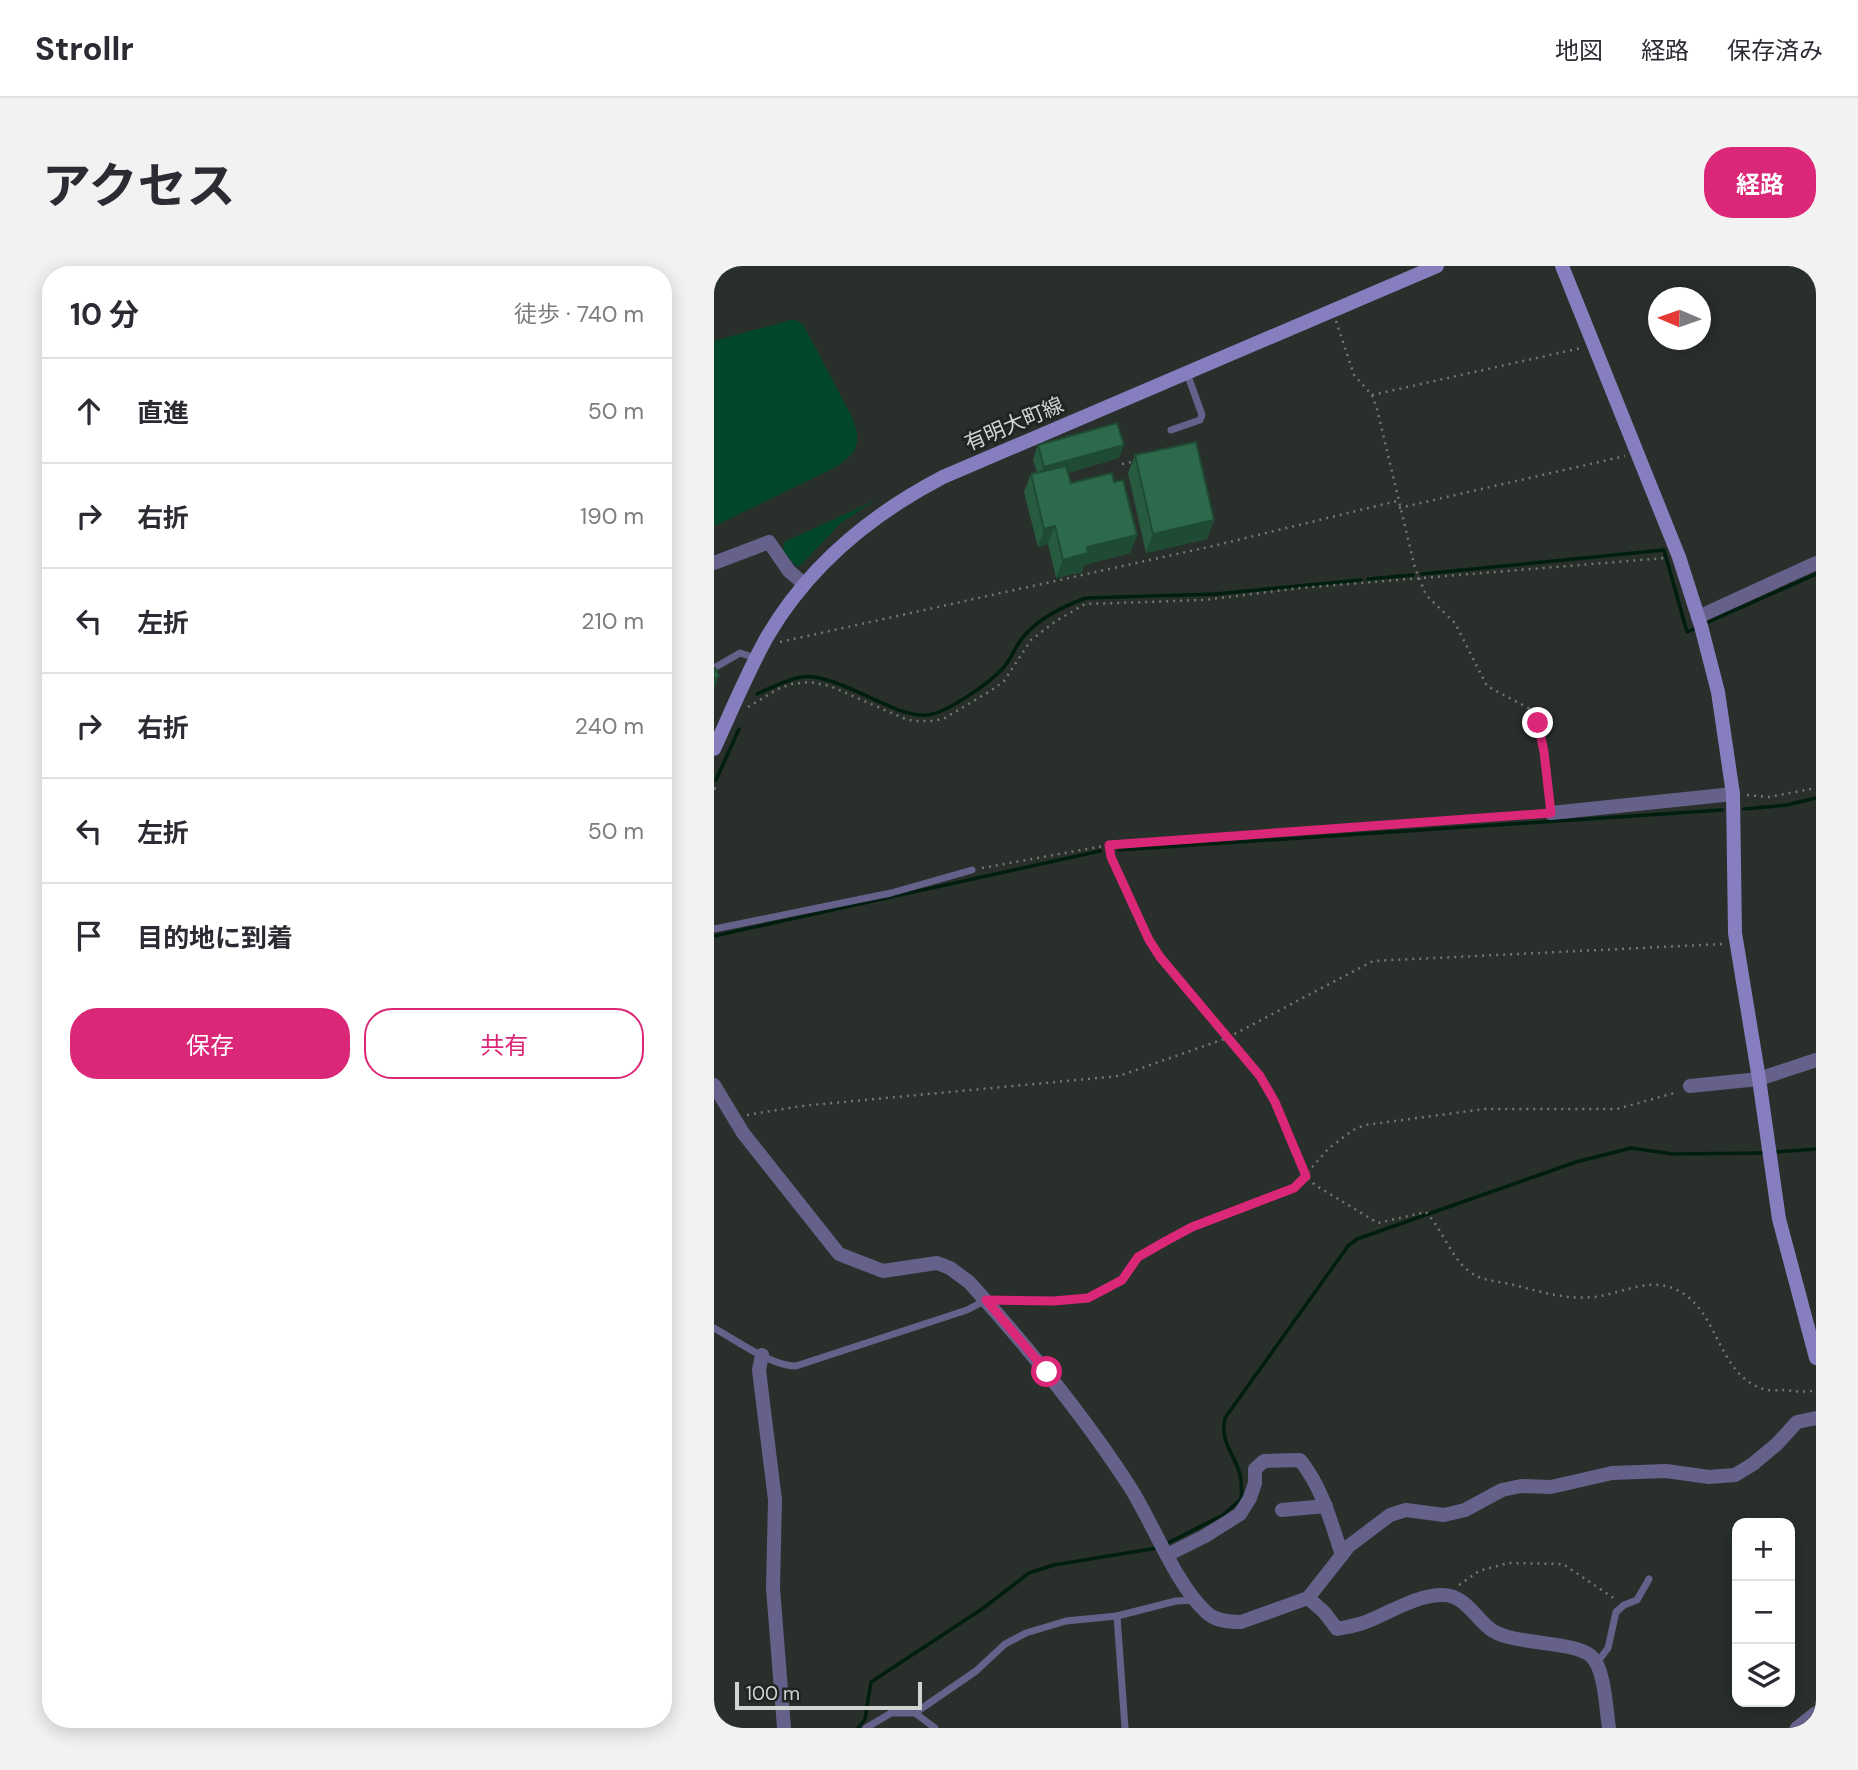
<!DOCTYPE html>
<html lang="ja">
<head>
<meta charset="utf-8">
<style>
  :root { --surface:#fff; --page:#f2f2f3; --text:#2b2b33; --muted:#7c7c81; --line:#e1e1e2; --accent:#db2777 }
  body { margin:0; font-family:"DM Sans","Noto Sans JP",sans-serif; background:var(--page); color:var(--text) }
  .controls { position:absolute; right:21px; bottom:21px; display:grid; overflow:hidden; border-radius:14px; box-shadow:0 4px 18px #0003 }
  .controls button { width:63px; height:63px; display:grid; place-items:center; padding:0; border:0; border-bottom:2px solid var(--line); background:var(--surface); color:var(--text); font:35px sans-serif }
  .compass { position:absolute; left:934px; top:21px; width:63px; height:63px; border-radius:50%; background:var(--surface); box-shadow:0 4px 18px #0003; rotate:272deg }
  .scale { position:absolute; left:21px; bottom:18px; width:187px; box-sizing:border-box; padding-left:7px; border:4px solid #d1d5d2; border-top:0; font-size:19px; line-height:24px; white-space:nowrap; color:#d1d5d2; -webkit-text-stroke:5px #1f2522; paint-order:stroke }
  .stop { position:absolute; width:21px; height:21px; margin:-16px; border:5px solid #db2777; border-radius:50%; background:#fff }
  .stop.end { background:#db2777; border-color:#fff; box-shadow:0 2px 7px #0008 }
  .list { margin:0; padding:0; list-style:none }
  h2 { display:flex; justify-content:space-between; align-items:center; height:91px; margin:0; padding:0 28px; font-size:30px }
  h2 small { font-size:23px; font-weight:400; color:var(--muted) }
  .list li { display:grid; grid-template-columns:46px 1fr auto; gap:21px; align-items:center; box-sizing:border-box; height:105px; padding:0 28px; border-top:2px solid var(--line) }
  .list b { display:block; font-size:26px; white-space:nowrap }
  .list em { font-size:23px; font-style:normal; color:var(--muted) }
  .actions { display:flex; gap:14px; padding:21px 28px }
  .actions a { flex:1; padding:16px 0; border:2px solid var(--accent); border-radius:28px; text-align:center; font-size:24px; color:var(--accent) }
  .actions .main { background:var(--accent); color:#fff }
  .icon { flex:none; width:38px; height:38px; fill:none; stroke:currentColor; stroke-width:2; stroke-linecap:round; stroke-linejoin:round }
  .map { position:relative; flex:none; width:1102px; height:1462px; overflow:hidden; border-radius:28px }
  header { display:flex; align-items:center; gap:42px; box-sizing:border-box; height:98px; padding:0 35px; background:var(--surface); border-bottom:2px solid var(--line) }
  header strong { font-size:33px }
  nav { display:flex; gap:38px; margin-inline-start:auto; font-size:24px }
  .intro { display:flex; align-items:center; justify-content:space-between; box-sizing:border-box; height:168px; padding:0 42px }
  h1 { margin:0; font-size:49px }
  .button { padding:18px 32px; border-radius:28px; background:var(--accent); color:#fff; font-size:24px; font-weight:700 }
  main { display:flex; gap:42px; padding:0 42px }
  aside { flex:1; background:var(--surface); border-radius:28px; box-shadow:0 4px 18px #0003 }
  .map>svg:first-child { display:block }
  .green { fill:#02472b }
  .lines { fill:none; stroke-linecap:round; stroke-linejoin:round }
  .stream { stroke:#001e0f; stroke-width:3.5 }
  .path { stroke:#727774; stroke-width:2.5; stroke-dasharray:2 5; stroke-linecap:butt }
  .lane { stroke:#66618a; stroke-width:7 }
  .street { stroke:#66618a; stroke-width:14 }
  .secondary { stroke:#867ebf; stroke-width:14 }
  .wall { fill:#265b40 }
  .shaded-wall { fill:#1f4a34 }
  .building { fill:#2c6a4b; stroke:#1f4a34; stroke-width:2 }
  .route { stroke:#db2777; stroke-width:9 }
  .labels { text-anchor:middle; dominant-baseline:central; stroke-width:6; stroke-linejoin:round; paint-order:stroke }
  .street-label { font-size:21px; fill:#d1d5d2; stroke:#1f2522 }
</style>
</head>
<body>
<header>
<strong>Strollr</strong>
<nav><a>地図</a><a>経路</a><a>保存済み</a></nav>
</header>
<div class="intro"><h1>アクセス</h1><a class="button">経路</a></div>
<main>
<aside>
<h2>10 分<small>徒歩 · 740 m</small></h2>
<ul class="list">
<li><svg class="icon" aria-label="ahead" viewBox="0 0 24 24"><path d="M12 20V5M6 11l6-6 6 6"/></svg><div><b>直進</b></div><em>50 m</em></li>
<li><svg class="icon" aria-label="right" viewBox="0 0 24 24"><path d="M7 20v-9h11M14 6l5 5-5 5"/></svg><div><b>右折</b></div><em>190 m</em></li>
<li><svg class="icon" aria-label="left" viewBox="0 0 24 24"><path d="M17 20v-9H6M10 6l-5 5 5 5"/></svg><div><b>左折</b></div><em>210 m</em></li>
<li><svg class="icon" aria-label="right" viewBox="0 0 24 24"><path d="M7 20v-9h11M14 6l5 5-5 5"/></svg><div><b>右折</b></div><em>240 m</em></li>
<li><svg class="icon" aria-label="left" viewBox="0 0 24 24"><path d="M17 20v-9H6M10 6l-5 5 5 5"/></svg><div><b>左折</b></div><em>50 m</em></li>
<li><svg class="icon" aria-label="arrive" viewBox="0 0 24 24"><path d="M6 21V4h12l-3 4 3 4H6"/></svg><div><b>目的地に到着</b></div></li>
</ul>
<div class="actions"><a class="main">保存</a><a>共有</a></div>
</aside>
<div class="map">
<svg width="1102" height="1462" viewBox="0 0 1102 1462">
  <rect width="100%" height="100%" fill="#292f2b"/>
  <g class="green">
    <path d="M77,54L84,55L90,60L138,151C149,179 143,188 118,203L3,259H0V75Z"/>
    <path d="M160,235L127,257L86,300H81L69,284L70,276Z"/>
  </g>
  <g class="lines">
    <g class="stream">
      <path d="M708,308L950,284L973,366L983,362"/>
      <path d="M654,313L699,309"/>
      <path d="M990,358L1102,308"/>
      <path d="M43,428C56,422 72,414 87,411C111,407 150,430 173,439C185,445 200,450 214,449C234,446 276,417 290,401C298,392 301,380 310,370C326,351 350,340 372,332L502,328L647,314"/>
      <path d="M2,514L25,463"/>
      <path d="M1030,543L1073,539L1102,532"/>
      <path d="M405,584L1008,544"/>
      <path d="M0,670L386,585"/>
      <path d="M1059,886L1102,883"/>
      <path d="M450,1279L509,1249L527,1233C528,1224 528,1215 525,1205C518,1185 506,1175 511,1152L634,980L643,973L862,896L917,882L959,888L1051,887"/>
      <path d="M144,1462L151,1453L157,1416L268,1343L315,1307L340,1299L443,1282"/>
    </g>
    <g class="path">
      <path d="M622,55L640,109L658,129L663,143L701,302L712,329L741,357L773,420L818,444L830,486L836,535"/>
      <path d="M658,129L867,82"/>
      <path d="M408,198L422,195"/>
      <path d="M685,242L911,190"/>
      <path d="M66,376L499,280L683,235"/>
      <path d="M34,441L64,423L77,418L96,416L116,420L189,452L199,455H220L231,452L278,424L290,415L317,374L342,355L371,338L490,334L586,322L951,292"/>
      <path d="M0,522L2,523"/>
      <path d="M1033,529L1055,531L1102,522"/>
      <path d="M395,579L397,591L435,674L446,691L546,810L560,836L592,910L601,919L664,957L712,946C729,964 736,991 756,1006C768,1015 782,1015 796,1018C824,1025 850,1034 880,1031C908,1028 934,1010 963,1024C1005,1044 1003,1108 1049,1123C1055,1125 1064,1124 1070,1124C1081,1125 1091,1127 1102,1124"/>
      <path d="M268,602L395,579L825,548"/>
      <path d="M33,849L87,840L405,810L513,772L659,695L1009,678"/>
      <path d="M289,1034L340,1035L374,1032L408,1014L424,991L452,975L478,962L580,922L614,883L639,864L651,859L771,843H903L964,826"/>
      <path d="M745,1319L765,1305L794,1297L849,1298L901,1333"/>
    </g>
    <g class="lane">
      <path d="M457,164L486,154L488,149L473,107"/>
      <path d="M0,402L26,387L42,392"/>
      <path d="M0,663L177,627L258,604"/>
      <path d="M0,1062C22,1074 57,1100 82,1100L253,1044L272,1034"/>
      <path d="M403,1350L411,1462"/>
      <path d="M882,1398L894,1382L902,1346L910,1339L923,1334L935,1313"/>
      <path d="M201,1447L221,1462"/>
      <path d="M152,1462L177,1447H201L262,1405L291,1378L312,1367L352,1355L403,1350L462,1335L480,1334"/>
    </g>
    <g class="street">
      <path d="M0,297L55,276L75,305L90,318"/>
      <path d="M984,351L1102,297"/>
      <path d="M837,547L1019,528"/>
      <path d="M0,819L29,867L125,988L169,1005L223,997L236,1002L255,1016C313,1080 367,1146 414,1218C439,1256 460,1316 492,1346C501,1355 515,1356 527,1356L594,1332L635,1280L676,1249L692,1244L730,1249L751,1244L788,1224L807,1220L837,1221L898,1207L952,1205L995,1211L1021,1209L1039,1198L1063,1178L1083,1156L1102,1152"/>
      <path d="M976,820L1045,813L1102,794"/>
      <path d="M48,1089L45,1104L61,1234L59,1322L70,1462"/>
      <path d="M568,1244L612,1240"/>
      <path d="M453,1289L491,1270L526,1248L536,1232L541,1217V1203L550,1195L586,1194C608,1221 617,1256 628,1289"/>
      <path d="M594,1332L610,1346L623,1363C631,1361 640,1360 649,1357C674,1348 701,1329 729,1329C752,1329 762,1354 779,1365C802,1379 860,1375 877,1390C891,1402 892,1444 895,1462"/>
      <path d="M1083,1462L1102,1447"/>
    </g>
    <g class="secondary">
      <path d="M848,0L965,291L987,360L1004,426L1019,528L1021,667L1045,813L1065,953L1102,1092"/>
      <path d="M0,483C17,446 33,407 53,371C95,299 156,249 229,211L723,0"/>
    </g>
  </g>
  <g class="wall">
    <path d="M324,179L405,192L354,207L357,217L400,216L423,269L416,287L370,299L368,306L342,312L334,278L324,281L310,226L317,208L323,207L319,193Z"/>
    <path d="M421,189L500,254L493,273L432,287L414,207Z"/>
  </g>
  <g class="shaded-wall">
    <path d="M410,179L405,192L325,215L330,201Z"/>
    <path d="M500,254L493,273L432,287L439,268Z"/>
    <path d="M341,260L334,278L324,281L330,263Z"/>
    <path d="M423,269L416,287L370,299L368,306L342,312L349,294L373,281Z"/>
    <path d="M5,410L0,424V413Z"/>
  </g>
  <g class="building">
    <path d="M403,157L410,179L330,201L324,179Z"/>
    <path d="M482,176L500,254L439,268L421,189Z"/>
    <path d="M352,200L357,217L398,207L400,216L409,214L423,269L373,281L374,287L349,294L341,260L330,263L317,208Z"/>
    <path d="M1,402L5,410L0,413V403Z"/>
  </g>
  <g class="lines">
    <path class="route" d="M333,1106L272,1034L340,1035L374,1032L408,1014L424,991L452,975L478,961L580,922L592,910L561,836L546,810L446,691L435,674L397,591L395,579L837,547L830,486L824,457"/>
  </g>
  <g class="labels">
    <g class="street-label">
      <text transform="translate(300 158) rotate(-23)">有明大町線</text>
    </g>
  </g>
</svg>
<div class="controls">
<button>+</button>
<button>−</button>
<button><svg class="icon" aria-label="layers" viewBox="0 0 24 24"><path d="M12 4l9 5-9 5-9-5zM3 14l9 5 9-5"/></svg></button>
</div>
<svg class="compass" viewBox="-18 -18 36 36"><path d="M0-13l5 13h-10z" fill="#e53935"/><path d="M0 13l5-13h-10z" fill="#7c7c81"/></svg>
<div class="scale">100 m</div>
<div class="stop" style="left:333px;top:1106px"></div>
<div class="stop end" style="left:824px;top:457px"></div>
</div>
</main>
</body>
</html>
